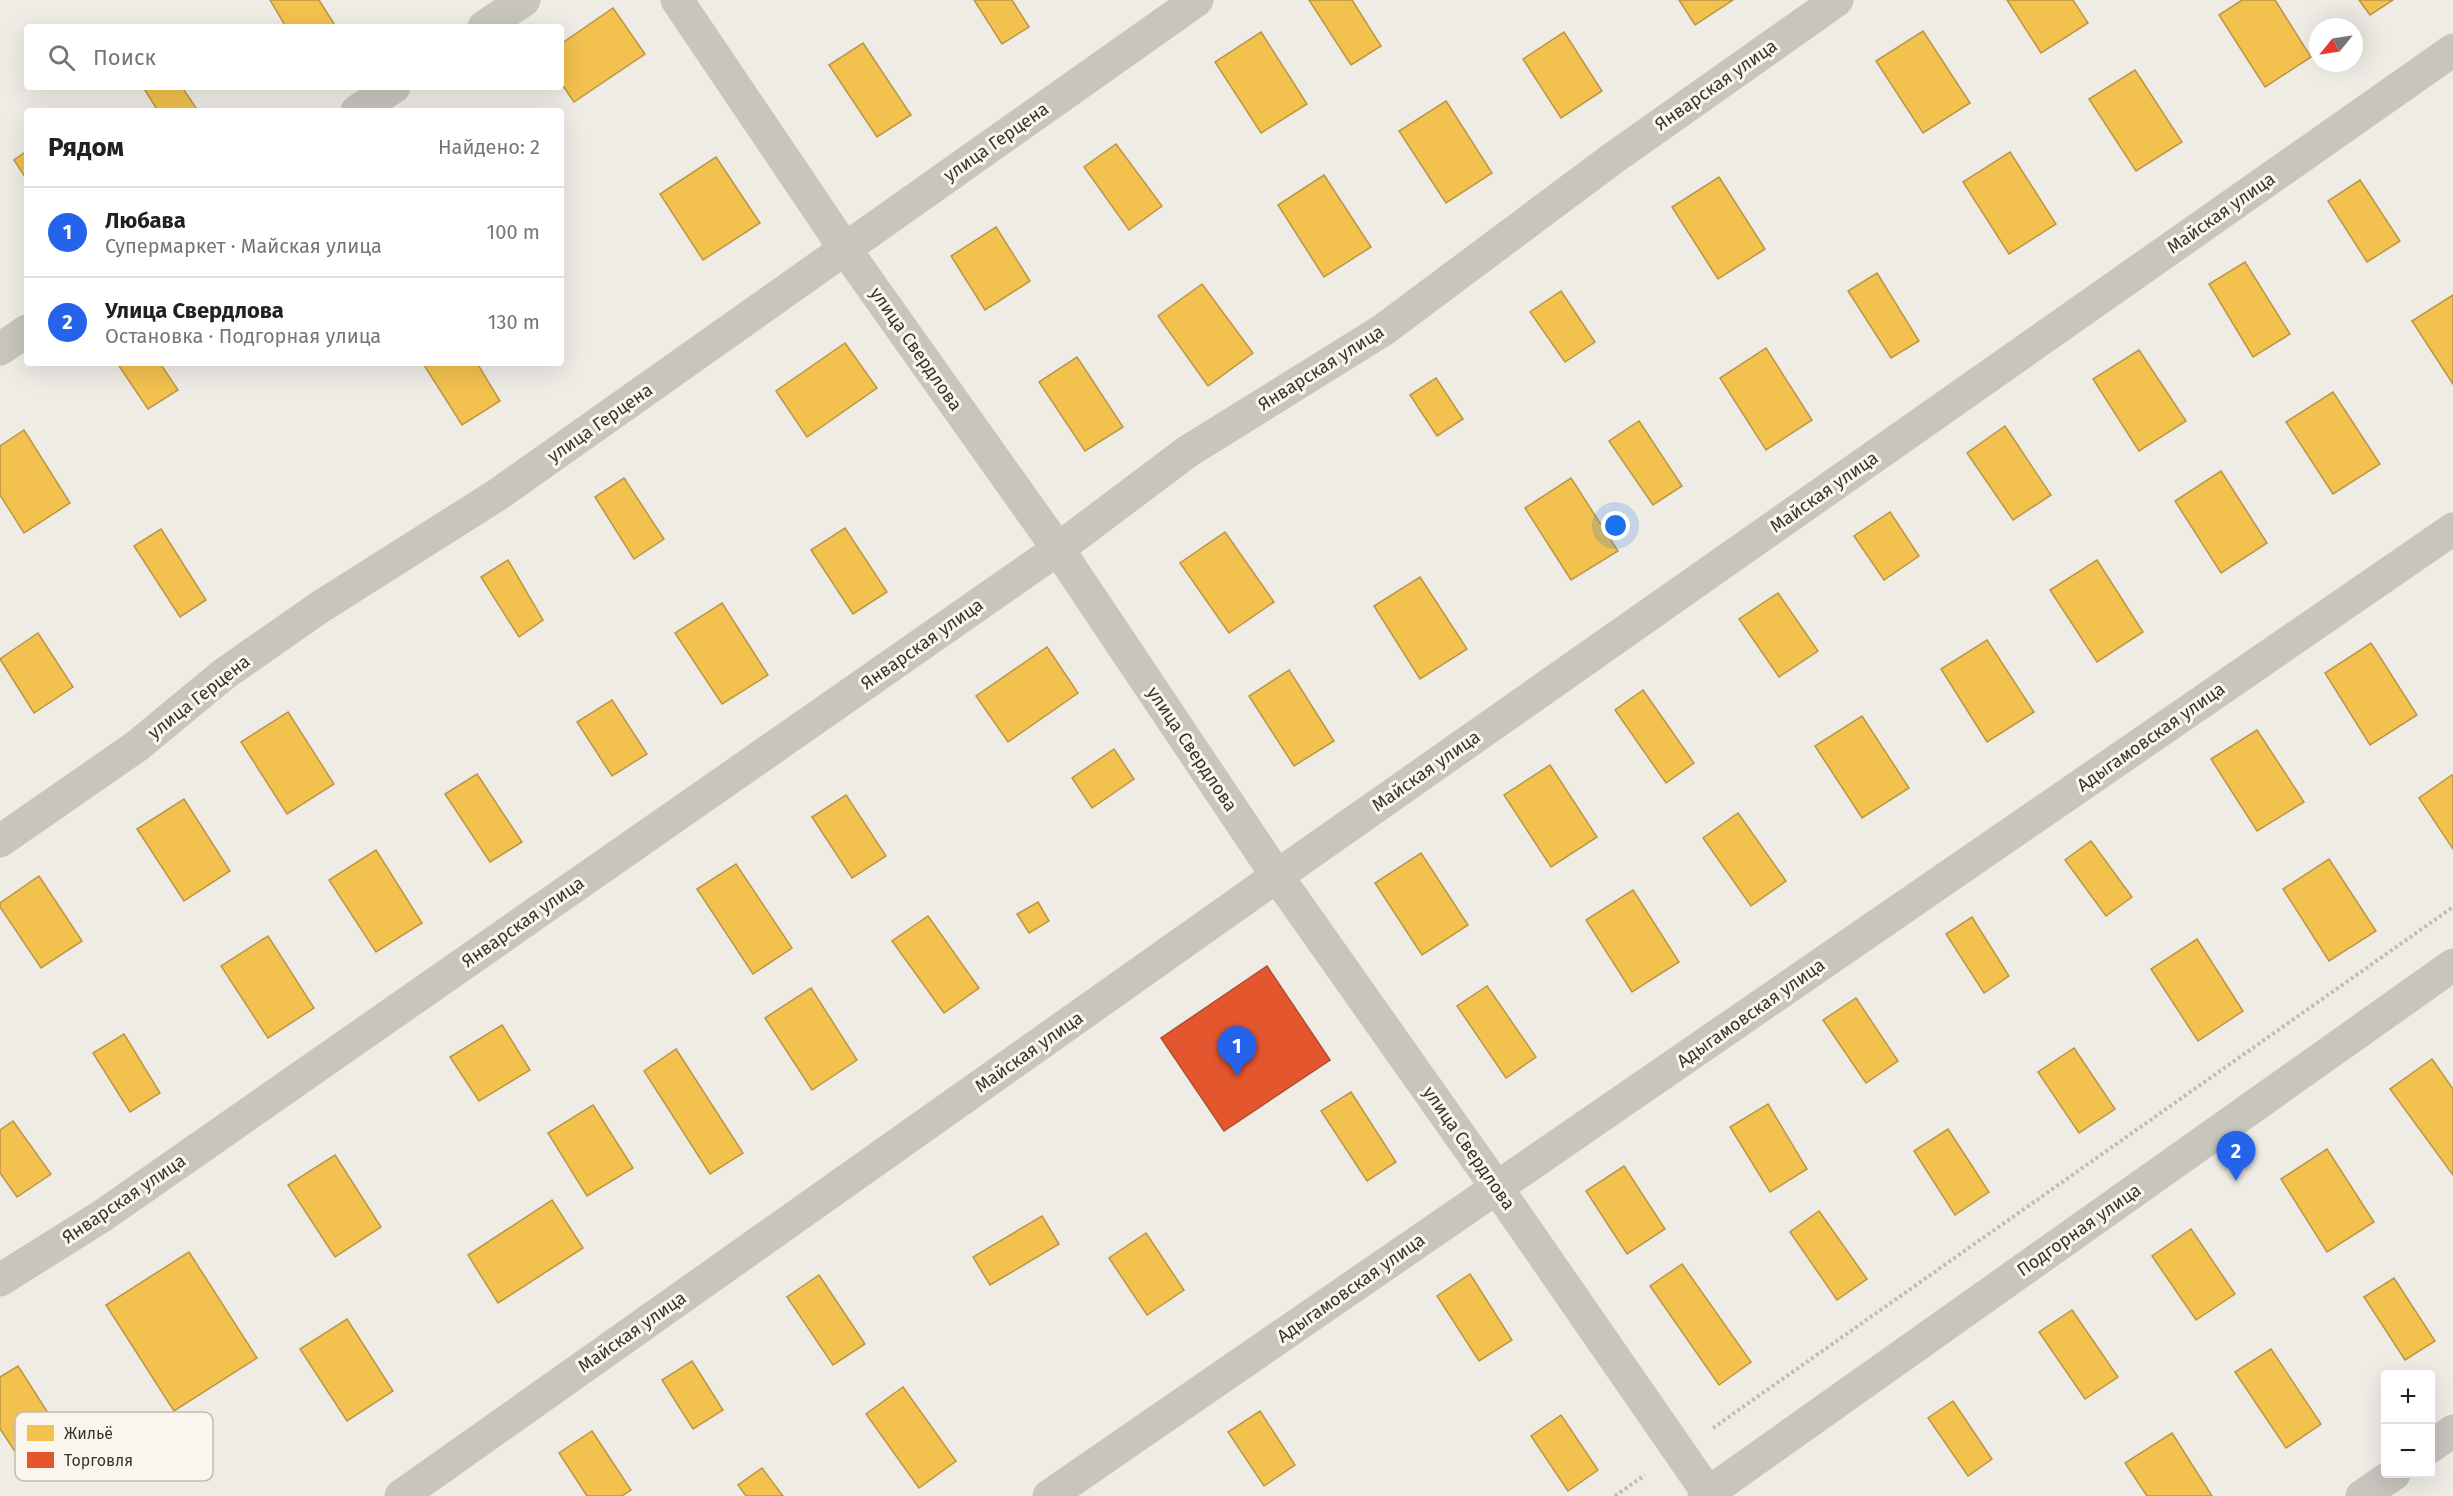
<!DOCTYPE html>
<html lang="ru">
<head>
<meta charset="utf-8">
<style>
  :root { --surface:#fff; --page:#f2f2f2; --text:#202124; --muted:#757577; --line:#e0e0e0; --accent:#2563eb }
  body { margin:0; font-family:"Fira Sans",sans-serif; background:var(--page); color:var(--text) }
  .controls { position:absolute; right:18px; bottom:18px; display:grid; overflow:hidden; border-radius:6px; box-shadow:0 6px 24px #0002 }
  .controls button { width:54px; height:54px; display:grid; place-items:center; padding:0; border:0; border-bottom:2px solid var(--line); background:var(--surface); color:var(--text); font:30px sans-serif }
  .compass { position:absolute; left:2309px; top:18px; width:54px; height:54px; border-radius:50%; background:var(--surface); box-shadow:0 6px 24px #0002; rotate:240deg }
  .you { position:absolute; left:1616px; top:526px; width:21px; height:21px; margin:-15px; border:4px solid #fff; border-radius:50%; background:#1a73e8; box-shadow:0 0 0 9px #1a73e833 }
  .badge { display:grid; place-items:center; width:39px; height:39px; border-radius:50%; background:var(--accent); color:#fff; font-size:20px; font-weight:700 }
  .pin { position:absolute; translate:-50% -50px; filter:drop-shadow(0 2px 3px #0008) }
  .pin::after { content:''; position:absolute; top:32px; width:21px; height:18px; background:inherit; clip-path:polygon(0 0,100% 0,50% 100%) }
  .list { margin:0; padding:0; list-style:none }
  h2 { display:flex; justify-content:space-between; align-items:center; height:78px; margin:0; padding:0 24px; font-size:26px }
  h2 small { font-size:20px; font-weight:400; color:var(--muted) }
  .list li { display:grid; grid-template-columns:39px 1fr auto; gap:18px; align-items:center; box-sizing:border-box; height:90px; padding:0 24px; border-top:2px solid var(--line) }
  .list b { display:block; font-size:22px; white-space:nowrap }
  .list p { margin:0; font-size:20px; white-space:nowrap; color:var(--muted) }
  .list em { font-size:20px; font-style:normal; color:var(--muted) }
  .icon { flex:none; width:33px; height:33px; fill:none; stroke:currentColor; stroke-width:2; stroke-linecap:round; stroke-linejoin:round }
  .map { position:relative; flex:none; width:2453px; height:1496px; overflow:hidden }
  .search { position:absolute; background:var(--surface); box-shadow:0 6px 24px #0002; left:24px; top:24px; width:540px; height:66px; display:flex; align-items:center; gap:15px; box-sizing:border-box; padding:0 21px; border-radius:6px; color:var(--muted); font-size:22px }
  .panel { position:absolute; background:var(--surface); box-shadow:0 6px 24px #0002; left:24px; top:108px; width:540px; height:258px; border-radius:6px }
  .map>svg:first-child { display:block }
  .homes { fill:#f2c14e; stroke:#bb9644; stroke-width:1.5 }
  .shops { fill:#e4572e; stroke:#b14c2d; stroke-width:1.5 }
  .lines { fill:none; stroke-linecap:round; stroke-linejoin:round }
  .path { stroke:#c1bcb6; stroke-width:4; stroke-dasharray:3 3; stroke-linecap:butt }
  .minor { stroke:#c8c4be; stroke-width:33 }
  .tertiary { stroke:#c8c4be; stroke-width:33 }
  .labels { text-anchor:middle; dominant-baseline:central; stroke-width:6; stroke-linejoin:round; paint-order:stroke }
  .street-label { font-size:18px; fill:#3a322c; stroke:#faf6ee }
  .key { fill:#faf6ee; stroke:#c0bbb4; stroke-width:1.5 }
  .key-label { font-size:16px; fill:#3a322c }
</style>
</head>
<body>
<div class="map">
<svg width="2453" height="1496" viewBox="0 0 2453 1496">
  <rect width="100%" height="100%" fill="#efece6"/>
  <g class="homes">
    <path d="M270,0H319L336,27H286Z"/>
    <path d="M974,0H1012L1029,27L1002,44Z"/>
    <path d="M1309,0H1352L1381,46L1351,65Z"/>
    <path d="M1679,0H1733L1695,25Z"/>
    <path d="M2007,0H2073L2088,23L2041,53Z"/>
    <path d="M2242,0H2275L2311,57L2265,87L2219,15Z"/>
    <path d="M2359,0H2393L2370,15Z"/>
    <path d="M613,8L645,54L574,102L561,83V44Z"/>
    <path d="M1923,31L1970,103L1923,133L1876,61Z"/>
    <path d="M1261,32L1307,104L1261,133L1215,62Z"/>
    <path d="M1564,32L1602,91L1561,118L1523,59Z"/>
    <path d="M863,43L911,115L877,137L829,65Z"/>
    <path d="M2135,70L2182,142L2136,171L2089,99Z"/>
    <path d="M143,87H182L198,111H158Z"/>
    <path d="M1446,101L1492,173L1446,203L1399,131Z"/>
    <path d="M1116,144L1162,206L1129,230L1084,167Z"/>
    <path d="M27,151V180L14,160Z"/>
    <path d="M2010,152L2056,224L2009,254L1963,182Z"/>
    <path d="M716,157L760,223L703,260L660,194Z"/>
    <path d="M1324,175L1371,247L1324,277L1278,205Z"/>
    <path d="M1719,177L1765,249L1718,279L1672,207Z"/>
    <path d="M2360,180L2400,241L2367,262L2328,201Z"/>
    <path d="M996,227L1030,281L985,310L951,256Z"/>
    <path d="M2245,262L2290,334L2253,357L2209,284Z"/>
    <path d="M1877,273L1919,341L1891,358L1848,291Z"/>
    <path d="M1202,284L1253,353L1208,386L1158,316Z"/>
    <path d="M1561,291L1595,342L1565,362L1530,312Z"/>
    <path d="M2453,295V384L2412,321Z"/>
    <path d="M845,343L877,388L807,437L776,391Z"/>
    <path d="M1766,348L1812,420L1766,450L1720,378Z"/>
    <path d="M2139,350L2186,421L2139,451L2093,379Z"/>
    <path d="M1077,357L1123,427L1085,451L1039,382Z"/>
    <path d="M117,363H160L178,390L148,409Z"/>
    <path d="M428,363H477L500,401L462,425L424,365Z"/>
    <path d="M1436,378L1463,419L1437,436L1410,395Z"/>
    <path d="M2333,392L2380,464L2333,494L2286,422Z"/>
    <path d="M1639,421L1682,486L1653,505L1609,441Z"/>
    <path d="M2005,426L2051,495L2013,520L1967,453Z"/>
    <path d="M24,430L70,503L24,533L0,495V446Z"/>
    <path d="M2221,471L2267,543L2221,573L2175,501Z"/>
    <path d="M624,478L664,539L634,559L595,497Z"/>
    <path d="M1571,478L1618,551L1571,580L1525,508Z"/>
    <path d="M1890,512L1919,556L1884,580L1854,536Z"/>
    <path d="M845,528L887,592L853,614L811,550Z"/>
    <path d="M161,529L206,600L180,617L134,546Z"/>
    <path d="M1225,532L1274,602L1229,633L1180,563Z"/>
    <path d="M508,560L543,620L519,637L481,577Z"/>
    <path d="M2097,560L2143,632L2097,662L2050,590Z"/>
    <path d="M1420,577L1467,649L1420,679L1374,606Z"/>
    <path d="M1778,593L1818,651L1779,677L1739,619Z"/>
    <path d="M722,603L768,675L722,704L675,633Z"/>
    <path d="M38,633L73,687L34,713L0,659Z"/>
    <path d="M1987,640L2034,712L1987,742L1941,669Z"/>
    <path d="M2371,643L2417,715L2370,745L2325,673Z"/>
    <path d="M1047,647L1078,693L1008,742L976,696Z"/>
    <path d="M1289,670L1334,741L1294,766L1249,696Z"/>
    <path d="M1643,690L1694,763L1666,783L1615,710Z"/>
    <path d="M612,700L647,754L612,776L577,722Z"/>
    <path d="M288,712L334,784L287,814L241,742Z"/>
    <path d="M1862,716L1909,788L1862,818L1815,746Z"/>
    <path d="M2257,730L2304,802L2257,831L2211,759Z"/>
    <path d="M1114,749L1134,779L1092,808L1072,778Z"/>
    <path d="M1550,765L1597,837L1551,867L1504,795Z"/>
    <path d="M477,774L522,842L490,862L445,794Z"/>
    <path d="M2452,775L2453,776V849L2419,798Z"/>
    <path d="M846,795L886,856L852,878L812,817Z"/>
    <path d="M184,799L230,871L184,901L137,829Z"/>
    <path d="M1738,813L1786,881L1751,906L1703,838Z"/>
    <path d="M2091,841L2132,897L2106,916L2065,860Z"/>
    <path d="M376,850L422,923L376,952L329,880Z"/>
    <path d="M1421,853L1468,925L1422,955L1375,883Z"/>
    <path d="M2329,859L2376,931L2329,961L2283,889Z"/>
    <path d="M736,864L792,948L753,974L697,889Z"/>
    <path d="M39,876L82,941L41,968L0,907V903Z"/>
    <path d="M1633,890L1679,962L1632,992L1586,920Z"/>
    <path d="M1038,902L1049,921L1029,933L1017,914Z"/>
    <path d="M928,916L979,988L944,1013L892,941Z"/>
    <path d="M1972,917L2009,976L1984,993L1946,934Z"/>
    <path d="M268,936L314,1008L268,1038L221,966Z"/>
    <path d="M2197,939L2243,1011L2198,1041L2151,969Z"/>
    <path d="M1487,986L1536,1057L1506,1078L1457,1006Z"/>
    <path d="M811,988L857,1060L812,1090L765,1018Z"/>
    <path d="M1856,998L1898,1061L1866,1083L1823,1020Z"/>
    <path d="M502,1025L530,1070L479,1101L450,1057Z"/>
    <path d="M124,1034L160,1093L130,1112L93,1053Z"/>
    <path d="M2074,1048L2115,1109L2079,1133L2038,1072Z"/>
    <path d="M676,1049L743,1153L710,1174L644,1071Z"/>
    <path d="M2432,1059L2453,1089V1175L2390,1089Z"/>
    <path d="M1351,1092L1396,1162L1367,1181L1321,1111Z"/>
    <path d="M1768,1104L1807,1169L1770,1192L1730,1127Z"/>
    <path d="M593,1105L633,1168L587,1196L548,1133Z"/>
    <path d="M13,1121L51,1174L17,1197L0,1173V1130Z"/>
    <path d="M1948,1129L1989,1192L1955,1215L1914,1151Z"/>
    <path d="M2327,1149L2374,1222L2327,1252L2281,1179Z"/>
    <path d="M335,1155L381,1227L335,1257L288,1185Z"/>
    <path d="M1624,1166L1665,1229L1627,1254L1586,1191Z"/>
    <path d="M552,1200L583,1248L498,1303L468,1255Z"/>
    <path d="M1819,1211L1867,1279L1837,1300L1790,1232Z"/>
    <path d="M1042,1216L1059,1244L990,1285L973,1257Z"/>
    <path d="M2191,1229L2235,1294L2196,1320L2152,1256Z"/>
    <path d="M1146,1233L1184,1290L1147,1315L1109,1258Z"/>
    <path d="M189,1252L257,1358L174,1411L106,1305Z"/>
    <path d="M1682,1264L1751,1362L1719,1385L1650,1286Z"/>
    <path d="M1470,1274L1512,1340L1479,1361L1437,1296Z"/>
    <path d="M819,1275L865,1344L833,1365L787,1297Z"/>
    <path d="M2394,1278L2435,1341L2405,1360L2364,1297Z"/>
    <path d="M2072,1310L2118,1377L2085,1399L2039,1332Z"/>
    <path d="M347,1319L393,1391L347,1421L300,1349Z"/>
    <path d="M2271,1349L2321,1424L2286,1448L2235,1372Z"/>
    <path d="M692,1361L723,1410L693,1429L662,1380Z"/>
    <path d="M18,1366L57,1427L16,1453L0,1429V1377Z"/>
    <path d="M903,1387L956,1461L919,1488L866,1414Z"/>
    <path d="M1953,1401L1992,1459L1968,1476L1928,1418Z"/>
    <path d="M1260,1411L1295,1465L1264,1486L1228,1432Z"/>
    <path d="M1561,1415L1598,1470L1568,1491L1531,1436Z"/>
    <path d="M592,1431L631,1490L622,1496H587L559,1453Z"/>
    <path d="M2172,1433L2212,1496H2147L2125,1463Z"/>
    <path d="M762,1468L783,1496H746L738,1485Z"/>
  </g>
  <path class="shops" d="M1267,966L1330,1060L1224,1131L1161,1038Z"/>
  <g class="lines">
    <g class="path">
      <path d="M1713,1428L2453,907"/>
      <path d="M1615,1496L1645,1475"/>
    </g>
    <g class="minor">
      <path d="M677,0L845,249L1058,549L1277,876L1497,1188L1710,1496"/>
      <path d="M484,27L524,0"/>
      <path d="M357,111L394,87"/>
      <path d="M0,349L27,331"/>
      <path d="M0,841L137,746L224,674L320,607L497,495L1197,0"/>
      <path d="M0,1280L102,1216L1058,549L1187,452L1383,330L1612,159L1837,0"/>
      <path d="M2430,1447L2453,1431"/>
      <path d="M401,1496L1277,876L2453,50"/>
      <path d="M1049,1496L2453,529"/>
      <path d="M2362,1496L2394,1474"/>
    </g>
    <path class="tertiary" d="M1704,1496L2453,965"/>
  </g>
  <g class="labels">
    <g class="street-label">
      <text transform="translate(1716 85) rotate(-35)">Январская улица</text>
      <text transform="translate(996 142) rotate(-35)">улица Герцена</text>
      <text transform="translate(2221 213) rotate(-35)">Майская улица</text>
      <text transform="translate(916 349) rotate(55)">улица Свердлова</text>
      <text transform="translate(1321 368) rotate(-32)">Январская улица</text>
      <text transform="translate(600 423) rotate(-35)">улица Герцена</text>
      <text transform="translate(1824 492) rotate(-35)">Майская улица</text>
      <text transform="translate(922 644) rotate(-35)">Январская улица</text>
      <text transform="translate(199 697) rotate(-38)">улица Герцена</text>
      <text transform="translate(2151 737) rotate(-35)">Адыгамовская улица</text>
      <text transform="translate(1192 749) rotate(56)">улица Свердлова</text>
      <text transform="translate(1426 771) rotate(-35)">Майская улица</text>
      <text transform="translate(523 922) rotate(-35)">Январская улица</text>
      <text transform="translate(1751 1013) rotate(-35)">Адыгамовская улица</text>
      <text transform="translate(1029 1052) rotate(-35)">Майская улица</text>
      <text transform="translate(1469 1148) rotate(55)">улица Свердлова</text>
      <text transform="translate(124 1199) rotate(-34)">Январская улица</text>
      <text transform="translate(2079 1230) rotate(-35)">Подгорная улица</text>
      <text transform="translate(1351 1288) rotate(-35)">Адыгамовская улица</text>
      <text transform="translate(632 1332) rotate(-35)">Майская улица</text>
    </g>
  </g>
  <rect x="15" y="1412" width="198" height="69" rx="9" class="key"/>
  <rect x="27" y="1425" width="27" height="16" fill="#f2c14e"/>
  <rect x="27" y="1452" width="27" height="16" fill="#e4572e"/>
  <g class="key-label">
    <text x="64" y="1439">Жильё</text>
    <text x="64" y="1466">Торговля</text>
  </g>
</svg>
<div class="controls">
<button>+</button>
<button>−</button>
</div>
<svg class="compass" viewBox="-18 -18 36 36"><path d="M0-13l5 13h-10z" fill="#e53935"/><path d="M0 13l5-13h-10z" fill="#757577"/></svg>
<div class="you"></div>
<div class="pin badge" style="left:1237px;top:1076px">1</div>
<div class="pin badge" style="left:2236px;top:1181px">2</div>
<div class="search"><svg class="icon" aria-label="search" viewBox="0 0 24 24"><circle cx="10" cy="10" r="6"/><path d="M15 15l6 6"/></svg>Поиск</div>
<section class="panel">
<h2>Рядом<small>Найдено: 2</small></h2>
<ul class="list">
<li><span class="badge">1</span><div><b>Любава</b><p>Супермаркет · Майская улица</p></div><em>100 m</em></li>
<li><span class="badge">2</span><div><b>Улица Свердлова</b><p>Остановка · Подгорная улица</p></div><em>130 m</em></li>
</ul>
</section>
</div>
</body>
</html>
